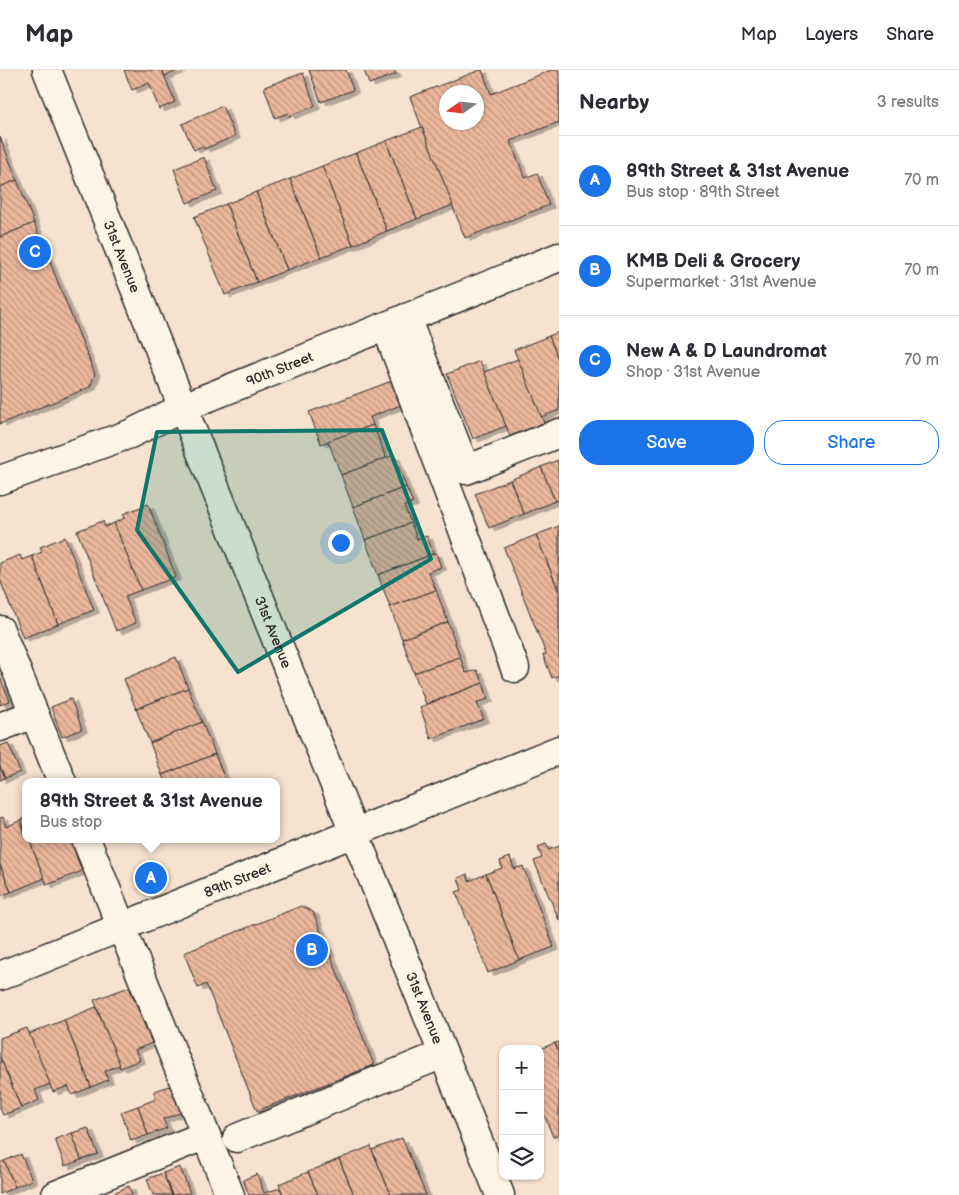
<!DOCTYPE html>
<html lang="en">
<head>
<meta charset="utf-8">
<style>
  :root { --surface:#fff; --page:#f2f2f3; --text:#2b2b33; --muted:#7c7c81; --line:#e1e1e2; --accent:#1a73e8 }
  body { margin:0; font-family:"Balsamiq Sans",sans-serif; background:var(--page); color:var(--text) }
  .controls { position:absolute; right:15px; bottom:15px; display:grid; overflow:hidden; border-radius:10px; box-shadow:0 1px 4px #0004 }
  .controls button { width:45px; height:45px; display:grid; place-items:center; padding:0; border:0; border-bottom:1px solid var(--line); background:var(--surface); color:var(--text); font:25px sans-serif }
  .compass { position:absolute; left:439px; top:15px; width:45px; height:45px; border-radius:50%; background:var(--surface); box-shadow:0 1px 4px #0004; rotate:256deg }
  .you { position:absolute; left:340px; top:472px; width:18px; height:18px; margin:-12px; border:4px solid #fff; border-radius:50%; background:#1a73e8; box-shadow:0 0 0 8px #1a73e833 }
  .badge { display:grid; place-items:center; width:32px; height:32px; border-radius:50%; background:var(--accent); color:#fff; font-size:16px; font-weight:700 }
  .pin { position:absolute; translate:-50% -50%; border:2px solid #fff; box-shadow:0 1px 5px #0006 }
  .popup { position:absolute; left:22px; top:708px; width:258px; height:65px; box-sizing:border-box; display:grid; place-content:center; border-radius:10px; background:var(--surface); filter:drop-shadow(0 1px 4px #0005); font-size:16px; white-space:nowrap; color:var(--muted) }
  .popup b { font-size:19px; color:var(--text) }
  .popup::after { content:''; position:absolute; left:50%; top:100%; margin-left:-10px; border:10px solid transparent; border-top-color:var(--surface) }
  .list { margin:0; padding:0; list-style:none }
  h2 { display:flex; justify-content:space-between; align-items:center; height:65px; margin:0; padding:0 20px; font-size:21px }
  h2 small { font-size:16px; font-weight:400; color:var(--muted) }
  .list li { display:grid; grid-template-columns:32px 1fr auto; gap:15px; align-items:center; box-sizing:border-box; height:90px; padding:0 20px; border-top:1px solid var(--line) }
  .list b { display:block; font-size:19px; white-space:nowrap }
  .list p { margin:0; font-size:16px; white-space:nowrap; color:var(--muted) }
  .list em { font-size:16px; font-style:normal; color:var(--muted) }
  .actions { display:flex; gap:10px; padding:15px 20px }
  .actions a { flex:1; padding:11px 0; border:1px solid var(--accent); border-radius:20px; text-align:center; font-size:18px; color:var(--accent) }
  .actions .main { background:var(--accent); color:#fff }
  .icon { flex:none; width:28px; height:28px; fill:none; stroke:currentColor; stroke-width:2; stroke-linecap:round; stroke-linejoin:round }
  .map { position:relative; flex:none; width:559px; height:1125px; overflow:hidden }
  header { display:flex; align-items:center; gap:30px; box-sizing:border-box; height:70px; padding:0 25px; background:var(--surface); border-bottom:1px solid var(--line) }
  header strong { font-size:24px }
  nav { display:flex; gap:28px; margin-inline-start:auto; font-size:18px }
  main { display:flex }
  aside { flex:1; background:var(--surface) }
  .map>svg:first-child { display:block }
  .building { fill:url(#building-back-hatch); stroke:#2b2b2b; fill-rule:evenodd; filter:url(#shadow) }
  .lines { fill:none; stroke-linecap:round; stroke-linejoin:round }
  .minor-casing { stroke:#2b2b2b; stroke-width:31 }
  .minor { stroke:#fcf5e5; stroke-width:28 }
  .marked { fill:#0f766e; fill-opacity:0.2; stroke:#0f766e; stroke-width:4; stroke-linejoin:round }
  .labels { text-anchor:middle; dominant-baseline:central; stroke-width:5; stroke-linejoin:round; paint-order:stroke }
  .street-label { font-size:14px; fill:#2b2b2b; stroke:#fcf5e5 }
</style>
</head>
<body>
<header>
<strong>Map</strong>
<nav><a>Map</a><a>Layers</a><a>Share</a></nav>
</header>
<main>
<div class="map">
<svg width="559" height="1125" viewBox="0 0 559 1125">
  <defs>
    <pattern id="building-back-hatch" width="6" height="6" patternUnits="userSpaceOnUse" patternTransform="scale(1.25)"><rect width="6" height="6" fill="#ebb79d"/><path d="M-1 5l2 2M0 0l6 6M5-1l2 2" fill="none" stroke="#bf9580"/></pattern>
    <filter id="shadow"><feDropShadow dx="5.5" dy="3" stdDeviation="0" flood-color="#0004"/></filter>
  </defs>
  <rect width="100%" height="100%" fill="#f7e2cf"/>
  <filter id="ink" filterUnits="userSpaceOnUse"><feTurbulence type="fractalNoise" baseFrequency=".02" numOctaves="2"/><feDisplacementMap in="SourceGraphic" scale="10" xChannelSelector="R" yChannelSelector="G"/><feConvolveMatrix kernelMatrix="1 2 1 2 8 2 1 2 1" color-interpolation-filters="sRGB"/></filter>
  <g filter="url(#ink)">
    <g class="building">
      <path d="M124,0H162L175,32L159,39L149,13L132,20Z"/>
      <path d="M162,0H180L165,6Z"/>
      <path d="M309,0H346L353,20L321,32Z"/>
      <path d="M364,0H394L396,4L369,14Z"/>
      <path d="M480,0H482L491,24L551,0H559V52L510,71L525,108L537,103L549,135L465,168L410,27ZM447,22H477V52H447Z"/>
      <path d="M303,3L315,36L289,46L288,43L275,48L264,17Z"/>
      <path d="M222,36L235,66L204,79L202,76L194,80L182,54Z"/>
      <path d="M422,57L453,135L417,149L386,71Z"/>
      <path d="M0,67L17,110L0,117Z"/>
      <path d="M386,71L417,149L387,161L356,83Z"/>
      <path d="M356,83L387,161L353,175L322,96Z"/>
      <path d="M204,87L217,121L187,133L174,99Z"/>
      <path d="M322,96L353,175L321,187L290,109Z"/>
      <path d="M290,109L321,187L287,200L256,122Z"/>
      <path d="M17,110L34,153L0,167V117Z"/>
      <path d="M256,122L287,200L257,212L226,134Z"/>
      <path d="M226,134L257,212L225,225L194,147Z"/>
      <path d="M34,153L95,304L90,317L0,354V167Z"/>
      <path d="M559,262V291L549,266Z"/>
      <path d="M549,266L559,291V340L541,347L514,280Z"/>
      <path d="M518,289L544,353L510,366L484,302Z"/>
      <path d="M480,291L506,356L473,369L447,304Z"/>
      <path d="M397,309L406,333L370,347L373,355L321,374L309,342Z"/>
      <path d="M373,355L386,388L341,405L328,371Z"/>
      <path d="M394,385L406,417L353,437L341,405Z"/>
      <path d="M558,390L559,430L555,431L541,397Z"/>
      <path d="M541,397L555,431L524,444L510,410Z"/>
      <path d="M510,410L524,444L489,458L475,424Z"/>
      <path d="M406,417L413,433L404,436L411,453L365,470L353,437Z"/>
      <path d="M148,434L176,507L141,520L114,453L125,448L123,444Z"/>
      <path d="M103,451L105,457L114,453L141,520L125,526L136,553L116,561L77,461Z"/>
      <path d="M411,453L417,469L427,466L433,484L378,505L365,470Z"/>
      <path d="M559,456V522L536,465Z"/>
      <path d="M536,465L559,522V605L552,608L543,585L546,584L504,478Z"/>
      <path d="M65,467L94,540L58,554L32,486L42,482L40,477Z"/>
      <path d="M436,483L441,497L428,502L436,520L390,537L378,505Z"/>
      <path d="M20,485L22,490L32,486L58,554L23,568L0,510V493Z"/>
      <path d="M436,520L448,552L402,569L390,537Z"/>
      <path d="M448,552L460,587L414,603L402,569Z"/>
      <path d="M176,587L188,618L136,639L124,609Z"/>
      <path d="M460,587L466,603L477,600L483,613L426,634L414,603Z"/>
      <path d="M0,607L10,631L0,635Z"/>
      <path d="M483,613L488,629L477,633L484,649L431,669L420,637Z"/>
      <path d="M188,618L202,652L150,673L136,639Z"/>
      <path d="M71,629L82,659L62,667L51,637Z"/>
      <path d="M202,652L215,684L162,705L150,673Z"/>
      <path d="M8,673L20,702L5,708L0,697V676Z"/>
      <path d="M215,684L226,712H165L162,705Z"/>
      <path d="M0,697L5,708L0,710Z"/>
      <path d="M3,747L6,757L21,750L26,769H29L45,808L11,822L0,795V748Z"/>
      <path d="M26,748V762L21,750Z"/>
      <path d="M29,769H70L82,801L47,815Z"/>
      <path d="M546,774L549,780L559,776V850L534,791L542,788L538,777Z"/>
      <path d="M510,787L514,799L523,796L554,877L519,890L486,804L502,798L500,791Z"/>
      <path d="M0,795L11,822L0,826Z"/>
      <path d="M467,804L469,811L486,804L519,890L488,903L456,822L462,820L458,808Z"/>
      <path d="M301,836L313,842L374,995L257,1041L206,914L198,918L184,883Z"/>
      <path d="M129,917L152,973L135,980L140,990L120,998L94,930Z"/>
      <path d="M96,937L120,995L105,1001L108,1010L91,1017L64,950Z"/>
      <path d="M64,950L91,1017L72,1025L68,1016L53,1022L29,964Z"/>
      <path d="M27,958L50,1014L35,1020L39,1030L21,1038L0,987V968Z"/>
      <path d="M559,972V985L555,973Z"/>
      <path d="M555,973L559,985V1064L553,1067L540,1034V979Z"/>
      <path d="M0,987L21,1038L3,1045L0,1038Z"/>
      <path d="M173,1015L182,1042L163,1049L167,1058L148,1065L138,1036L156,1029L154,1021Z"/>
      <path d="M138,1036L148,1065L131,1071L121,1042Z"/>
      <path d="M88,1058L98,1084L81,1090L72,1063Z"/>
      <path d="M72,1063L81,1090L65,1096L55,1069Z"/>
      <path d="M402,1068L426,1125H391L372,1080Z"/>
      <path d="M371,1076L372,1080L391,1125H354L339,1089Z"/>
      <path d="M21,1084L32,1110L15,1117L4,1091Z"/>
      <path d="M339,1089L354,1125H318L308,1102Z"/>
      <path d="M4,1091L15,1117L0,1124V1093Z"/>
      <path d="M180,1097L190,1123L172,1125L163,1103Z"/>
      <path d="M308,1102L318,1125H283L279,1114Z"/>
      <path d="M163,1103L172,1125H153L147,1109Z"/>
      <path d="M257,1104L264,1123L280,1118L283,1125H249L243,1110Z"/>
      <path d="M129,1116L132,1125H109Z"/>
    </g>
    <g class="lines">
      <g class="minor-casing">
        <g id="minor">
          <path id="s1" d="M47,0L500,1125"/>
          <path d="M406,248L466,400L559,363"/>
          <path d="M386,256L515,598"/>
          <path id="s2" d="M0,410L130,364L184,337L559,187"/>
          <path d="M0,560L62,712"/>
          <path d="M0,657L34,644"/>
          <path d="M86,769L230,1125"/>
          <path id="s3" d="M0,906L559,680"/>
          <path d="M237,1068L443,984"/>
          <path d="M56,1125L206,1065"/>
        </g>
      </g>
      <use href="#minor" class="minor"/>
    </g>
  </g>
  <path class="marked" d="M382,360L431,489L238,602L137,460L157,362Z"/>
  <g class="labels">
    <g class="street-label">
      <text stroke="none"><textPath href="#s1" startOffset="201">31st Avenue</textPath></text>
      <text stroke="none"><textPath href="#s2" startOffset="301">90th Street</textPath></text>
      <text stroke="none"><textPath href="#s1" startOffset="606">31st Avenue</textPath></text>
      <text stroke="none"><textPath href="#s3" startOffset="256">89th Street</textPath></text>
      <text stroke="none"><textPath href="#s1" startOffset="1011">31st Avenue</textPath></text>
    </g>
  </g>
</svg>
<div class="controls">
<button>+</button>
<button>−</button>
<button><svg class="icon" aria-label="layers" viewBox="0 0 24 24"><path d="M12 4l9 5-9 5-9-5zM3 14l9 5 9-5"/></svg></button>
</div>
<svg class="compass" viewBox="-18 -18 36 36"><path d="M0-13l5 13h-10z" fill="#e53935"/><path d="M0 13l5-13h-10z" fill="#7c7c81"/></svg>
<div class="you"></div>
<div class="pin badge" style="left:151px;top:808px">A</div>
<div class="popup"><b>89th Street &amp; 31st Avenue</b>Bus stop</div>
<div class="pin badge" style="left:312px;top:880px">B</div>
<div class="pin badge" style="left:35px;top:182px">C</div>
</div>
<aside>
<h2>Nearby<small>3 results</small></h2>
<ul class="list">
<li><span class="badge">A</span><div><b>89th Street &amp; 31st Avenue</b><p>Bus stop · 89th Street</p></div><em>70 m</em></li>
<li><span class="badge">B</span><div><b>KMB Deli &amp; Grocery</b><p>Supermarket · 31st Avenue</p></div><em>70 m</em></li>
<li><span class="badge">C</span><div><b>New A &amp; D Laundromat</b><p>Shop · 31st Avenue</p></div><em>70 m</em></li>
</ul>
<div class="actions"><a class="main">Save</a><a>Share</a></div>
</aside>
</main>
</body>
</html>
